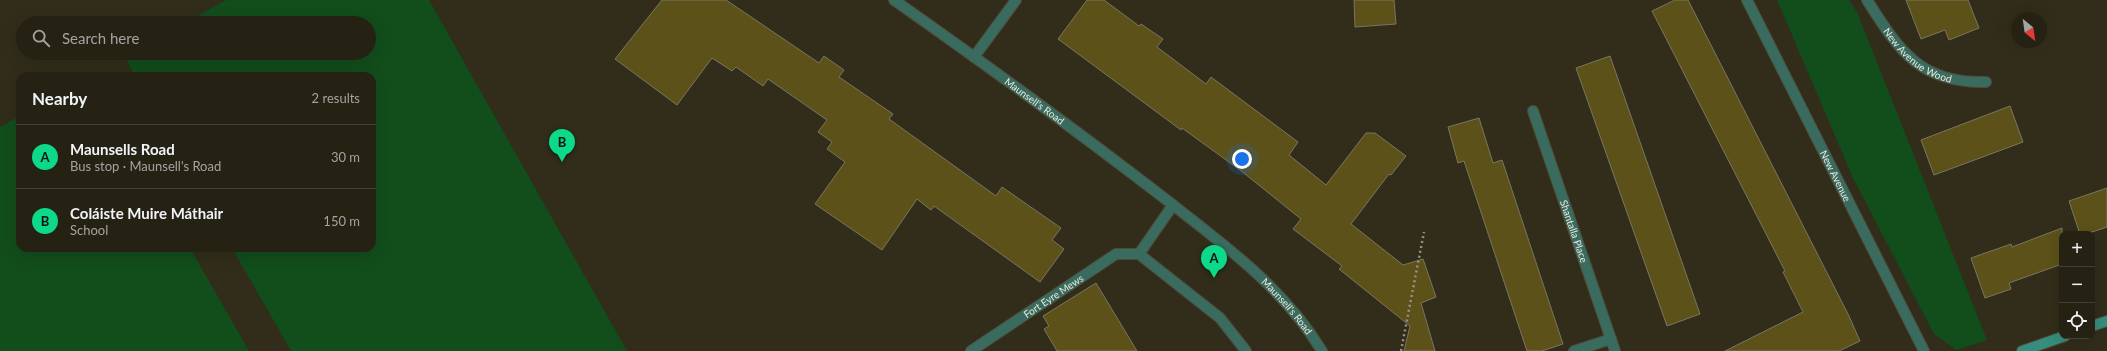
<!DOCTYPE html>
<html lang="en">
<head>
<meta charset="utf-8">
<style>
  :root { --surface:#252214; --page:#312f22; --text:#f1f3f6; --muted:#a3a4a0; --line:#423f34; --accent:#0dd98a }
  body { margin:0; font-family:Lato,sans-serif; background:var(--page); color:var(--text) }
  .controls { position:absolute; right:12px; bottom:12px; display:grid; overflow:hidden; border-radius:8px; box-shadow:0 4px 16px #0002 }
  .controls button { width:36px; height:36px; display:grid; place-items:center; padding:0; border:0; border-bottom:1px solid var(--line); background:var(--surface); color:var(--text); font:20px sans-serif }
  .compass { position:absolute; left:2011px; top:12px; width:36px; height:36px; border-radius:50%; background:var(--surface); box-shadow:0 4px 16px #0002; rotate:151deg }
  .you { position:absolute; left:1242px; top:159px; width:14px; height:14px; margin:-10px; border:3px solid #fff; border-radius:50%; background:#1a73e8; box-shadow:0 0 0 6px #1a73e833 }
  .badge { display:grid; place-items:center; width:26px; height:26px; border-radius:50%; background:var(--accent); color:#111; font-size:13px; font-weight:700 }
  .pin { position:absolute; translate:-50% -33px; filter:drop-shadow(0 1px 2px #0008) }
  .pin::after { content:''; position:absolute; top:21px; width:14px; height:12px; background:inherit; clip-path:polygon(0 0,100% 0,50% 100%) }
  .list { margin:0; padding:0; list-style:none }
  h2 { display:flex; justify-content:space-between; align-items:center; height:52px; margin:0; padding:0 16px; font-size:17px }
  h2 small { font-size:13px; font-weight:400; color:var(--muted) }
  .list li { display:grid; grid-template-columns:26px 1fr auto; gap:12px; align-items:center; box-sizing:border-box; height:64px; padding:0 16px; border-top:1px solid var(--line) }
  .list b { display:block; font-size:15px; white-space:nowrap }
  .list p { margin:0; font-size:13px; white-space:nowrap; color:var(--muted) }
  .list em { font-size:13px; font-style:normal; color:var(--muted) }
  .icon { flex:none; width:22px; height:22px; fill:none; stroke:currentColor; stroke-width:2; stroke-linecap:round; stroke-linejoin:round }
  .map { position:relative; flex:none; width:2107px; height:351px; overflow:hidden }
  .search { position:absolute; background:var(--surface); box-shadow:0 4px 16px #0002; left:16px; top:16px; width:360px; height:44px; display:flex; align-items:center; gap:10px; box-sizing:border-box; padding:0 14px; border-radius:22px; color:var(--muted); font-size:15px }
  .panel { position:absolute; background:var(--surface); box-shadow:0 4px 16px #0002; left:16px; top:72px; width:360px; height:180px; border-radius:12px }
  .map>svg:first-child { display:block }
  .green { fill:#124d1c }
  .building { fill:#5c5118; stroke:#7a7661 }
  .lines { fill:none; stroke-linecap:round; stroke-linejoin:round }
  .lane-casing { stroke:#4f4b39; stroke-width:12 }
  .street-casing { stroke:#4f4b39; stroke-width:12 }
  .secondary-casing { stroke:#4f4b39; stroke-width:12 }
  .path { stroke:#969384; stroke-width:2.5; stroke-dasharray:2 3; stroke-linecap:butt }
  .lane { stroke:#396b5f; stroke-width:10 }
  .street { stroke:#396b5f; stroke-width:10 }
  .secondary { stroke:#378d7c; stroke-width:10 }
  .labels { text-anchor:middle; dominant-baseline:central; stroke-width:3; stroke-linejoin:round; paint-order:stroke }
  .street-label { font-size:10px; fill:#ece9dd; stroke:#17150d }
</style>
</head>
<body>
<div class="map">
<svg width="2107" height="351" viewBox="0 0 2107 351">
  <rect width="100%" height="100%" fill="#312d1a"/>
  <g class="green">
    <path d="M226,0H429L627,351H291L232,248H372V76H135L125,57L132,53H369V23H185Z"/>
    <path d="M1777,0H1849L1857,12L1987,340L1956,350L1934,334L1853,178Z"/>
    <path d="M20,116V248H190L249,351H0V127Z"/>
  </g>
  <g class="building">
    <path d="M662,0H726L819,63L824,56L844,70L839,77L893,114L889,119L996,196L1002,187L1061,228L1052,240L1064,249L1040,282L934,206L931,210L917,199L882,250L815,204L845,162L827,149L832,142L818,132L827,120L768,79L763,86L736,67L732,71L712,58L677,105L615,59Z"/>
    <path d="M1087,0H1104L1139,26L1141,24L1163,39L1157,47L1206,84L1211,77L1298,142L1289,155L1326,185L1366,133H1375L1406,156L1391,175L1389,174L1351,224L1403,265L1423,259L1436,297L1421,303L1435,351H1404L1410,326L1339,269L1342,266L1293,229L1301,219L1240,170L1182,128L1181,130L1058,39Z"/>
    <path d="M1354,0H1394L1396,24L1355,27Z"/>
    <path d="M1675,0H1688L1849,316L1860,341L1839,351H1725L1803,312L1783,272L1785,271L1652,11Z"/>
    <path d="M1906,0H1968L1979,28L1949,40L1945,30L1921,39Z"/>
    <path d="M1610,56L1700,314L1667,326L1576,68Z"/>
    <path d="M2010,106L2023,142L1934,175L1921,140Z"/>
    <path d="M1479,118L1493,163L1502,160L1563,344L1542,351H1527L1464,161L1458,163L1448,127Z"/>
    <path d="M2107,188V227L2086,234H2080L2069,201Z"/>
    <path d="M2062,228V264L2009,283L2011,289L1985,298L1971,258L2011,244L2012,247Z"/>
    <path d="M1096,283L1137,351H1057L1044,329L1049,326L1043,316Z"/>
  </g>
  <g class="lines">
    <g class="lane-casing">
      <path id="lane" d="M1574,351L1611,339"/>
    </g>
    <g class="street-casing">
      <g id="street">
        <path id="s1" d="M894,0C985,64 1076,130 1164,198C1223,244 1283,287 1322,351"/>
        <path id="s2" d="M1747,0L1924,351"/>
        <path id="s3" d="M1867,0C1900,52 1920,83 1986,82"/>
        <path d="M974,57L1016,0"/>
        <path id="s4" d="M1533,111L1615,351"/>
        <path d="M1173,205L1139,254L1220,318L1246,351"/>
        <path id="s5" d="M971,351L1116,254H1139"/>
      </g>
    </g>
    <g class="secondary-casing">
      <g id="secondary">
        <path d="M2092,326L2107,321"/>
        <path d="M2022,351L2065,336"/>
      </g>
    </g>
    <path class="path" d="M1401,351L1424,232"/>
    <use href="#lane" class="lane"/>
    <use href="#street" class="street"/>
    <use href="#secondary" class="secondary"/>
  </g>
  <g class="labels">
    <g class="street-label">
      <text stroke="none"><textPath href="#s3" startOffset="77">New Avenue Wood</textPath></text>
      <text stroke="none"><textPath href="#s1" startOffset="173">Maunsell's Road</textPath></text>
      <text stroke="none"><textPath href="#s2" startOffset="197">New Avenue</textPath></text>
      <text stroke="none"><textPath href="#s4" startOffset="127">Shantalla Place</textPath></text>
      <text stroke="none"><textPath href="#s5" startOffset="99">Fort Eyre Mews</textPath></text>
      <text stroke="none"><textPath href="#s1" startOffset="499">Maunsell's Road</textPath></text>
    </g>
  </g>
</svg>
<div class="controls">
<button>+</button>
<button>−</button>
<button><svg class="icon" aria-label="locate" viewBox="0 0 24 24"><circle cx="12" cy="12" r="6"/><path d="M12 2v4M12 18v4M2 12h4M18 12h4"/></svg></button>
</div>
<svg class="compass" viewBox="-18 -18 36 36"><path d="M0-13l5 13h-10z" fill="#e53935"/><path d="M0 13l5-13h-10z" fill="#a3a4a0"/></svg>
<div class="you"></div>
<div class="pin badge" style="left:1214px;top:278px">A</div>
<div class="pin badge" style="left:562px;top:162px">B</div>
<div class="search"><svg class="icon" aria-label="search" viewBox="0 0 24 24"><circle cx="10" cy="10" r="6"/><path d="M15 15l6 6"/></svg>Search here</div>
<section class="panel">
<h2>Nearby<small>2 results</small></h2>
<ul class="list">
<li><span class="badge">A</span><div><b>Maunsells Road</b><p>Bus stop · Maunsell's Road</p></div><em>30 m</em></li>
<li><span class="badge">B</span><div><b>Coláiste Muire Máthair</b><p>School</p></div><em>150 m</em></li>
</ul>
</section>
</div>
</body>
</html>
